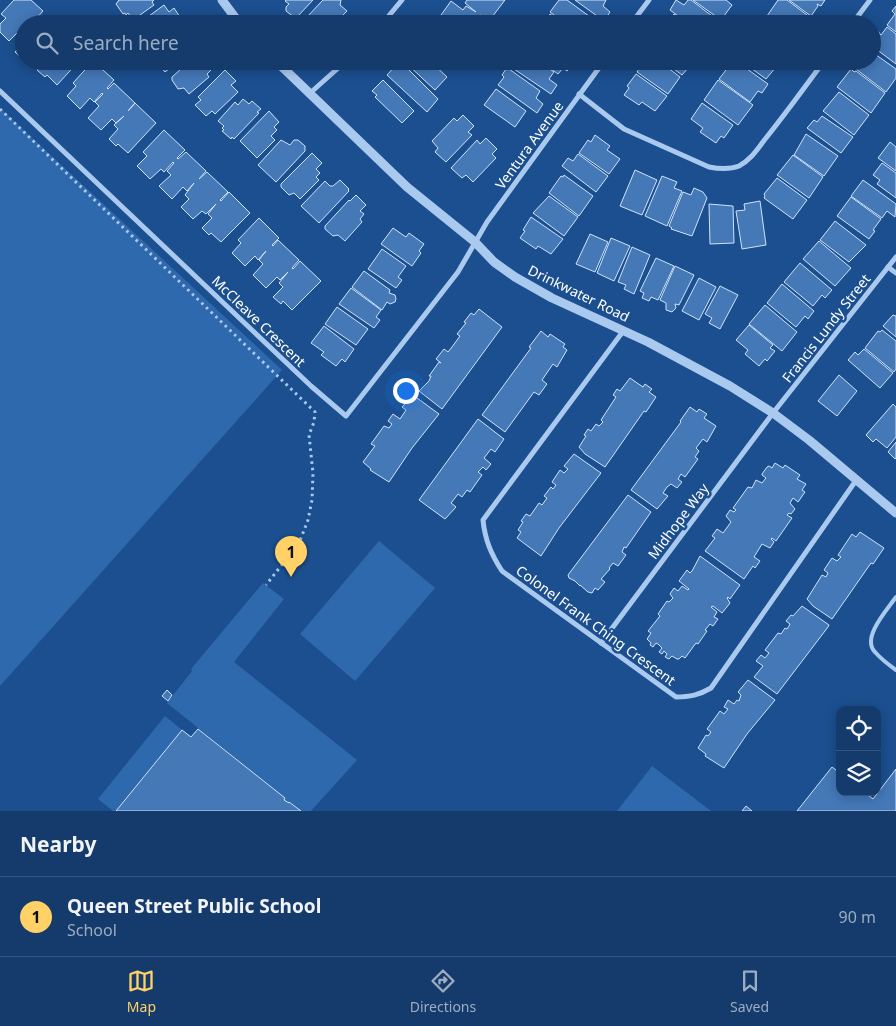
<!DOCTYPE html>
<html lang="en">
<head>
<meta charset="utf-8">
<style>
  :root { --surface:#143b6b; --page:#214673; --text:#f1f3f6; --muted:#9dadc1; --line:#33557e; --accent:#ffd166 }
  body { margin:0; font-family:"Noto Sans",sans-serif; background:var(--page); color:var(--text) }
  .controls { position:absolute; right:15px; bottom:15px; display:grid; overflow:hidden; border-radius:10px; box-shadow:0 2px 12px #0003 }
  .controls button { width:45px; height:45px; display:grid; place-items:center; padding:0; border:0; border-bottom:1px solid var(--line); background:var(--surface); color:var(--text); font:25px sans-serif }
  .you { position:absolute; left:405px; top:390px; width:18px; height:18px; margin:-12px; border:4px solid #fff; border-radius:50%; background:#1a73e8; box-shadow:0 0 0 8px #1a73e833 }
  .badge { display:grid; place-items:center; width:32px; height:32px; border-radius:50%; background:var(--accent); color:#111; font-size:16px; font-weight:700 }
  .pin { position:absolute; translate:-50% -41px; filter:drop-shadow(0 1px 2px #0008) }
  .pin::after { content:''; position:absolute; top:26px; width:18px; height:15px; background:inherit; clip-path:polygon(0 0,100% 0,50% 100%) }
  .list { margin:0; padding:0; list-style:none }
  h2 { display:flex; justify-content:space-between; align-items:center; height:65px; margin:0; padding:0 20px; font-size:21px }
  h2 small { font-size:16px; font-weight:400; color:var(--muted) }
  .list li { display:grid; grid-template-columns:32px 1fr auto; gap:15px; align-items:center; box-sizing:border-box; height:80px; padding:0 20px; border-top:1px solid var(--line) }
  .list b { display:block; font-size:19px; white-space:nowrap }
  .list p { margin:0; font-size:16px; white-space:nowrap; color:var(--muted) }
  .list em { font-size:16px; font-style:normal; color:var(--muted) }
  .icon { flex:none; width:28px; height:28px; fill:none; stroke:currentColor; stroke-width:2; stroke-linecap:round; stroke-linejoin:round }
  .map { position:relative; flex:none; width:896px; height:811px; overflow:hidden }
  .search { position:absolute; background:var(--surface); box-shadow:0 2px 12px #0003; left:15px; right:15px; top:15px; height:55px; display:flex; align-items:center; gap:12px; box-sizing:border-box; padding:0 18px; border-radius:28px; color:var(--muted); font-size:19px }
  .sheet { height:145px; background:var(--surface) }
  nav { display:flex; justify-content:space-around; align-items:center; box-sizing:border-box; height:70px; border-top:1px solid var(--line); background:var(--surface); font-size:14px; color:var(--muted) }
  nav a { display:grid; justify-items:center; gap:2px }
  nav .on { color:var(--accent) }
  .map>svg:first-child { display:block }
  .green { fill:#2e69ad }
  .building { fill:#4478b7; stroke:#cfe3fa }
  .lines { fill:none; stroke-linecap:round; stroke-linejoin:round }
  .path { stroke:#a9c9ee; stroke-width:3; stroke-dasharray:2.5 4; stroke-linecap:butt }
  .service { stroke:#a9c9ee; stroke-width:4 }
  .minor { stroke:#a9c9ee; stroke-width:5 }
  .tertiary { stroke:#a9c9ee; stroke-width:9 }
  .labels { text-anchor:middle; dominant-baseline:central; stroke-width:5; stroke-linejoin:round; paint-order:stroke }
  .street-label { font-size:14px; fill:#fff; stroke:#1b4f8f }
</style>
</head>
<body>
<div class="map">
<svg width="896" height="811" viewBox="0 0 896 811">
  <rect width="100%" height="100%" fill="#1b4f8f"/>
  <g class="green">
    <path d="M0,108L282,370L0,686Z"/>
    <path d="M379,541L435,588L355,681L300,634Z"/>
    <path d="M263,583L284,599L234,662L357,760L311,811H301L290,802L289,803L284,800L285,798L167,703L192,671L191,669Z"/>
    <path d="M165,716L182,730L116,811H113L98,799Z"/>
    <path d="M652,766L711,811H617Z"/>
  </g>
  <g class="building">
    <path d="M14,0H31L43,11L35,20L36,21L42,15L52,24H24V32L22,34L19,31L9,41L0,32V24L6,18L1,14Z"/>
    <path d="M119,0H154L152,2L154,5L133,20L128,13L126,15L125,13L123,14L116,4Z"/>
    <path d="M286,0H313L297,17H294L286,11V7L289,4L285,1Z"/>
    <path d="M323,0H341L340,5L347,11L334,24H304L307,19L306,18Z"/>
    <path d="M467,0H505L489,21L480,15L489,22L488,24H452L441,15L451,1L463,10L466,6L476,12L465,3Z"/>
    <path d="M559,0H567L593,19L589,24H566L550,12Z"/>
    <path d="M575,0H606L603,6L610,12L604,21Z"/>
    <path d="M676,0L684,5L688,0H691L720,22L719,24H689L670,10Z"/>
    <path d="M693,0H726L732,5L721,20Z"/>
    <path d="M778,0H787L811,18L806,24H777L767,16Z"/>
    <path d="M789,0H825L821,6L817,4L818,6L811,16Z"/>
    <path d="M164,5L169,12L174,8L180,17L177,19L179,23L138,24Z"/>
    <path d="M896,6V32L887,25L895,14L892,11Z"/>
    <path d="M550,14L564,24H543Z"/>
    <path d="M674,14L688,24H667Z"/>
    <path d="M763,19L770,24H760Z"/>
    <path d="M887,27L896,34V64L872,46V36L877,30L881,35Z"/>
    <path d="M24,42V57L22,58L15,52Z"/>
    <path d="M872,52L896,69V78L886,92L856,69L860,63L858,61H872Z"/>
    <path d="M46,61H79L57,85L47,75L45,77L37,70Z"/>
    <path d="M93,61L114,80L107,88L108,89L114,83L135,103L128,111L135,103L156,123L128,153L118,144L116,146L109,139L118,129L114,125L124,116L116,123L112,119L101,130L88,118L99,106L95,102L103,94L102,93L94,102L90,98L80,109L67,96L76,86L73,83Z"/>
    <path d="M156,61H179L165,72Z"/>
    <path d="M190,61H210L207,64L212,69L207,74L209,77L189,94L184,88L178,89L172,80V77Z"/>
    <path d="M410,61H430L447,77L435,90L407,64Z"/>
    <path d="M443,61H461L454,69Z"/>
    <path d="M515,61H538L554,72L549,79L557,85L551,94L511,67Z"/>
    <path d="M540,61H570L573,63L567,71L563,68L558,74Z"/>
    <path d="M639,61H659L680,77L668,94L637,72L642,65L638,62Z"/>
    <path d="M663,61H694L682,75Z"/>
    <path d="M733,61H736L768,84L762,93L758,91L750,102L719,79Z"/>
    <path d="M741,61H781L766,79Z"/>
    <path d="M397,64L402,69L405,66L438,99L427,112L387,75Z"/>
    <path d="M506,69L508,70L509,69L540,91L536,98L543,104L537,113L498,85L504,77L502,75Z"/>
    <path d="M851,69L854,72L856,71L885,93L871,113L837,87Z"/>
    <path d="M225,70L236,81L231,85L238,92L215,114L212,111L206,116L195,105L201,100L198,97Z"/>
    <path d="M636,74L667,96L655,111L642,102L639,105L624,95L629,88L627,86Z"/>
    <path d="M383,80L414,111L402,123L375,97L377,95L372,91Z"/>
    <path d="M718,80L753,105L738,125L704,100Z"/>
    <path d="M496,89L526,111L515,127L484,105Z"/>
    <path d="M839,92L869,115L854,135L823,111Z"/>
    <path d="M243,99L249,104L252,101L261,109L257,112L259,113L234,139L232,137L231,139L222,131L224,130L222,128L224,126L218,121L235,102L238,105Z"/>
    <path d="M702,103L733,125L724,138L721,136L716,143L700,132L703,128L691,119Z"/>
    <path d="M269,111L279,122L274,127L277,130L271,136L275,140L257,158L240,141Z"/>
    <path d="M463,115L474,126L468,132L472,135L446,162L435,152L438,148L432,141L454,118L457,121Z"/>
    <path d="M822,116L853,137L841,153L807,128L814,120L817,122Z"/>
    <path d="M164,130L185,150L177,158L178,159L186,152L206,171L199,179L207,172L228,192L220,200L221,201L229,192L250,213L221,242L211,233L209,235L202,228L212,218L208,214L216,204L206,214L202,211L193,219L181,207L189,199L185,195L194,183L187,191L183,187L172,199L159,186L171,175L167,171L174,163L173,162L164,172L161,169L150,179L137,166L147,156L143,152Z"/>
    <path d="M806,134L838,156L824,176L794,155Z"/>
    <path d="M595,135L610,146L607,150L620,159L609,174L579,153L588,140L591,142Z"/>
    <path d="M486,138L497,149L492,154L496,158L473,182L466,175L462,178L451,168L477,140L480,144Z"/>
    <path d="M281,140L290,145L294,140H298L305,146V151L276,182L258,165Z"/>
    <path d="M890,142L896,147V171L878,158Z"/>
    <path d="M312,153L322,163L316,169L320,173L316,177L319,180L300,199L294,193L289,195L281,187V184Z"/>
    <path d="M578,154L608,176L596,192L562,166L568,158L573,161Z"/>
    <path d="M793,155L823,177L809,198L777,175Z"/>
    <path d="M882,163L896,173V198L877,184L880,180L873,175Z"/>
    <path d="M635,170L657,180L642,215L620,206Z"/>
    <path d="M564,175L593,196L579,216L549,193L561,176L563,177Z"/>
    <path d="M662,176L677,182L674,188L682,191L667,226L645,216Z"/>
    <path d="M777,178L807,200L793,219L764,198L765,196L764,194Z"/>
    <path d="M340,180L349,189L348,190L349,191L319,223L301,206L325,181L330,186H333Z"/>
    <path d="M863,180L896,204L895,217L887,211L882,218L851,196Z"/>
    <path d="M694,188L703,192L707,198L692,236L671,229L672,228L669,226L683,192L691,195Z"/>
    <path d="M356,195L366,205L360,211L364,214L360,219L362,222L345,241L338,235L333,236L325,229V226L349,200L350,201Z"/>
    <path d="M549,196L578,217L564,236L533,213Z"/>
    <path d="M851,197L881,219L873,230L875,231L869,239L837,216Z"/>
    <path d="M760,201L766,245L742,249L736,211L745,210L744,204Z"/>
    <path d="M709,204L733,206L734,243L710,244Z"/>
    <path d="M531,217L563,239L551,254L538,246L536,249L520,238L525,231L523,230Z"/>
    <path d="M259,218L279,238L272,245L273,246L278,240L299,260L292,268L293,269L300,261L321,281L292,310L283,301L281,304L273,297L283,287L279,283L288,272L280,280L277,277L266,288L253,275L263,264L259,260L266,251L258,260L255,256L245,266L232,253L241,243L238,240Z"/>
    <path d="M835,221L866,245L849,262L820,240Z"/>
    <path d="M393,228L406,237L409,233L424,244L419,251L421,253L412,266L381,244Z"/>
    <path d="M590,234L608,242L595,272L576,264Z"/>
    <path d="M611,238L630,246L614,281L597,273Z"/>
    <path d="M819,241L851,268L835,286L803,259Z"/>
    <path d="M632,247L650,255L634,294L624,289L626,285L618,282Z"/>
    <path d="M382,249L406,266L398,277L402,280L396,288L368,269Z"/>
    <path d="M656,258L674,266L658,300L651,297L649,301L642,298L644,293L640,291Z"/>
    <path d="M800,263L832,290L825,298L822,295L813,306L784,282Z"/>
    <path d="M675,266L694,275L679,305L675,304L676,308L672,312L666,310V303L660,300Z"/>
    <path d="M364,271L390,290L389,293L395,295L396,299L395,302L390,304L387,302L382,310L352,287Z"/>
    <path d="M699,278L716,287L699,320L682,311Z"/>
    <path d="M782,284L814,311L808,319L805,316L796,327L767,303Z"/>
    <path d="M720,286L738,295L720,329L709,323L712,318L705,314Z"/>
    <path d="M351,288L381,310L376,317L380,320L374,328L339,304Z"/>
    <path d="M765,305L797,332L782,351L749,324Z"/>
    <path d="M337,307L368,329L356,345L325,324Z"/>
    <path d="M479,309L502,327L442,409L419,391L429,381L431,376H429L439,362L441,363L436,359L444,349L448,352L452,347L460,336L457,334L466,323L464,322L471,313L474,315Z"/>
    <path d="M893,315L896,316V337L883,326Z"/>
    <path d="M749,325L773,345L770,348L775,351L767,361L765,359L759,366L745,354L748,350L736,340Z"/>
    <path d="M324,326L354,349L345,362L342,359L336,366L321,355L324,352L311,343Z"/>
    <path d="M882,330L896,341V369L894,372L865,348L878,331L880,332Z"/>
    <path d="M541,331L548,337L550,334L565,344L563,347L567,350L557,367L553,364L542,380L547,384L539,395L534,392L505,432L482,415L531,348L529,347Z"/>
    <path d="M864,349L893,373L880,388L848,360L855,352L858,355Z"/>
    <path d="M839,375L857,391L837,416L818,401Z"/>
    <path d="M630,378L643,387L645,384L652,389L649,392L656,397L646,412L644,411L605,467L585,454L579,447L586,436L584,435L588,429L591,431L596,424L599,426L603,422L601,420L616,397L613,395L617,389L620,391Z"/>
    <path d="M413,395L439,414L412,448L389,482L370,470L371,469L363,462L375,446L371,444L384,426L389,428L392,424L388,421L393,414L400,419L406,410L402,407Z"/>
    <path d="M893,404L896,407V437L887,448L876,439L873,442L866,435Z"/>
    <path d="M690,407L697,412L699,409L707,414L704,418L716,426L707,442L703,439L696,448L699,451L695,457L698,459L685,477L681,474L678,479L682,482L677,488L671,484L667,487L663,493L668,496L657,509L631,490L681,422L680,421Z"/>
    <path d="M478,419L504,439L495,452L491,449L484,458L491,464L486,470L483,467L478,472L482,475L470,492L467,490L462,497L458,494L455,498L451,503L456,507L445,519L419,500Z"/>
    <path d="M896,442V458L895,459L888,452Z"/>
    <path d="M574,454L601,473L559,528L541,556L517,538L521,532L518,530L523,522L521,521L526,514L530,516L539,503L542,505L547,498L544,496L551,487L553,489L556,485L552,482L560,470L564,473L568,469L564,466Z"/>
    <path d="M775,463L783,468L785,465L800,475L797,479L806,484L802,490L805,492L798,502L793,498L790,503L795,509L791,514L789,513L787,515L792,518L776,541L772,538L771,539L774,542L770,548L762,544L754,557L760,561L755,568L753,566L744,579L705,551L715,538L712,536L717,529L723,533L731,522L726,516L730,510L734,512L736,510L733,508L748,487L752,488L756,480L762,483L766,478L762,475V474L767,467L769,466L772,468Z"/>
    <path d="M628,495L651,512L626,548L624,547L622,552L626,555L618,566L613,563L609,568L610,569L601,579L605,582L598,590L595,588L592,593L588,592L580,585V586L575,581L569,578L568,575Z"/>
    <path d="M860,532L884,548L873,564L871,563L832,619L813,606L807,599L822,575L826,577L828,573L824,570L832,558L837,561L841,557L838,555L852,534L856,537Z"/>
    <path d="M700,556L740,585L730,599L728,597L727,598L730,603L722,613L713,606L711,607L717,612L714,617L718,619L713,626L710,624L705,630L707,631L698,644L696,643L685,658L682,656L679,659H677L672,656L669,659L665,657L667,654L664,651L662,654L659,652L662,648L658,644L656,643L653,647L650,645L651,643L647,639L651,633L648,631L660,616L658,614L667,601L669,602L673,598L670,594L674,588L678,591L682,586L688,590L689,589L679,581L687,570L690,573L692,571Z"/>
    <path d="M802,606L829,625L828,627L777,694L754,677L763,666L756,661L761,655L765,658L769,653L765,650L778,633L781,634L785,628L787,629L789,626L790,624L786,621L791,615L793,616Z"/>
    <path d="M748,680L775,700L747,734L724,768L705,756L706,754L698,748L706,735L708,736L711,732L707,729L720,711L724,714L728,709L724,707L728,700L734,704L737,700L739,701L741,695L738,692Z"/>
    <path d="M167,690L172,695L168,701L162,696Z"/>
    <path d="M198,729L285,798L284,800L289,803V802L301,811H116L182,730L191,737Z"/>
    <path d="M832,767L840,773V792H864L873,799L896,769V811H797Z"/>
    <path d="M746,806L752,811H742Z"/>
  </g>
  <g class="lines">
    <path class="path" d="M0,109L315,412L314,422L309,435L313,473L312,500L308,520L299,543L266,585"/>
    <path class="service" d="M896,597C887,610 861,638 875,652C881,659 889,665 896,670"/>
    <g class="minor">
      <path d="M382,24L402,0"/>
      <path d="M631,24L649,0"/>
      <path d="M852,24L870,0"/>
      <path d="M0,91L311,386L346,416L458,272L487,222L604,61"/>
      <path d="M309,94L346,61"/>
      <path d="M579,94L624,129L709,167C719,169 729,170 739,166C751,160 758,148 766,138C786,113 805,87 824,61"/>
      <path d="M888,267L896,273"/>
      <path d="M624,330L483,520C485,540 491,554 502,571L676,697C690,697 699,695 711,688L857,479"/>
      <path d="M601,643L773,413L896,257"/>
    </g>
    <g class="tertiary">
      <path d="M222,0L240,24"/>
      <path d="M276,61L407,187L475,242L494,262L515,277L552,298L648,342L730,386L773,413L809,440L896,513"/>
    </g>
  </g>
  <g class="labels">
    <g class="street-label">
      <text transform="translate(529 145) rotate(-54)">Ventura Avenue</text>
      <text transform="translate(579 293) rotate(26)">Drinkwater Road</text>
      <text transform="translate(259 321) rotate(44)">McCleave Crescent</text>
      <text transform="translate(826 328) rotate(-52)">Francis Lundy Street</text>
      <text transform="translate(678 521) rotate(-53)">Midhope Way</text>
      <text transform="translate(596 625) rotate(36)">Colonel Frank Ching Crescent</text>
    </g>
  </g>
</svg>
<div class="controls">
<button><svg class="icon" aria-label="locate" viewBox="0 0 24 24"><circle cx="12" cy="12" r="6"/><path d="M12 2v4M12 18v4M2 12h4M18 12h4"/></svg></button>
<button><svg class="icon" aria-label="layers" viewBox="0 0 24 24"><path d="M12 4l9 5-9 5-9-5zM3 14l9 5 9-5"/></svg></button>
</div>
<div class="you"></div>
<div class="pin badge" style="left:291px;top:577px">1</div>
<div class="search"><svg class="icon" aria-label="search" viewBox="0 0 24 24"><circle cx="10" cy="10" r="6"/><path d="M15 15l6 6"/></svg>Search here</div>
</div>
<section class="sheet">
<h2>Nearby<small></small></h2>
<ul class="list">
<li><span class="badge">1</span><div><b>Queen Street Public School</b><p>School</p></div><em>90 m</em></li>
</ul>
</section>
<nav>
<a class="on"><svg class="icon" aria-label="map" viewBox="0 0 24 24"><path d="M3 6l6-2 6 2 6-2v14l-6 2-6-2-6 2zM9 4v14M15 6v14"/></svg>Map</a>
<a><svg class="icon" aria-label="directions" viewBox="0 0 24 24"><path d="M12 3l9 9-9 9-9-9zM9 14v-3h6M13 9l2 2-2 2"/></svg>Directions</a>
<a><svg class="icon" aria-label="saved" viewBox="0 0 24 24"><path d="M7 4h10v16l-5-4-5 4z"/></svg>Saved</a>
</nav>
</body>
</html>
